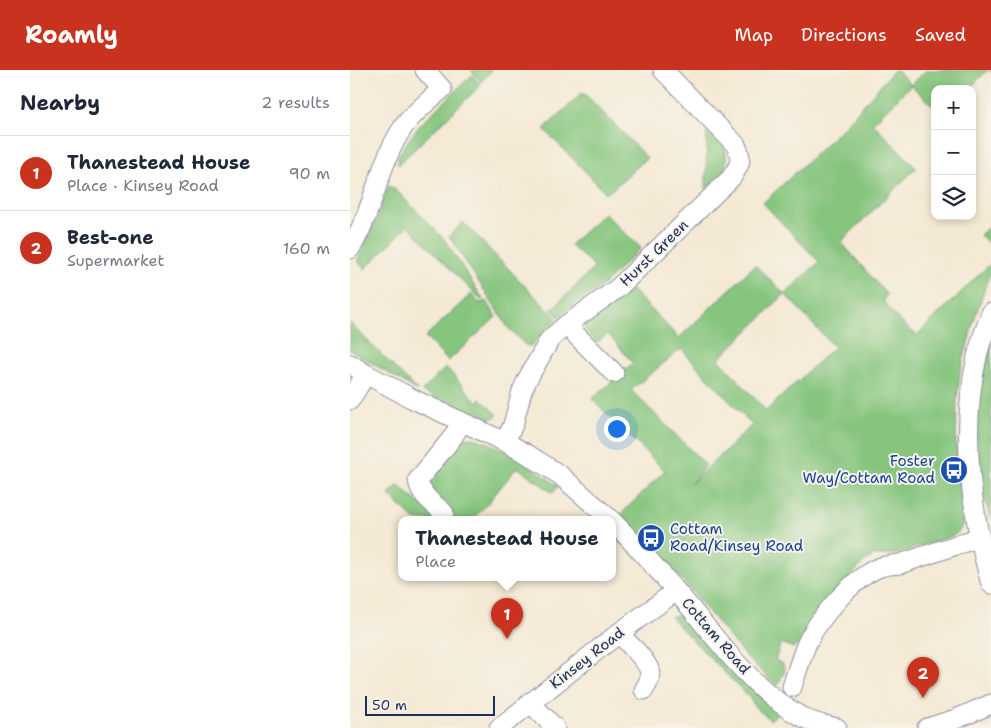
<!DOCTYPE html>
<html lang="en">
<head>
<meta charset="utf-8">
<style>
  :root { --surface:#fff; --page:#f6f6f7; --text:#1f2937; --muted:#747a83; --line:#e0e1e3; --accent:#c8321e }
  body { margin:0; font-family:"Shantell Sans",sans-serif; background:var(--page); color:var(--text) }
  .controls { position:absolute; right:15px; top:15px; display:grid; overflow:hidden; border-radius:10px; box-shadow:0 2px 8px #0003 }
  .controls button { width:45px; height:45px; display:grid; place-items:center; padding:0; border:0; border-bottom:1px solid var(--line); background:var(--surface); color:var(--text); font:25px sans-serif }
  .scale { position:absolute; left:15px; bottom:12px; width:130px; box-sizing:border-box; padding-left:5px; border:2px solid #1b2f5e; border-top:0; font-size:14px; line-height:18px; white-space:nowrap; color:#1b2f5e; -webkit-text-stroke:4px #f7f3e8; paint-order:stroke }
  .you { position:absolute; left:266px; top:358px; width:18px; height:18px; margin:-12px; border:4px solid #fff; border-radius:50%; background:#1a73e8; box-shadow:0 0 0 8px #1a73e833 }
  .badge { display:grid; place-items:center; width:32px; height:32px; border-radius:50%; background:var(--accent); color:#fff; font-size:16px; font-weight:700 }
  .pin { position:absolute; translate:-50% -41px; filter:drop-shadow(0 1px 2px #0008) }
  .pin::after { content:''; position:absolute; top:26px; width:18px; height:15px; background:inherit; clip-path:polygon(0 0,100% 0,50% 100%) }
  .popup { position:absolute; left:48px; top:446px; width:218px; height:65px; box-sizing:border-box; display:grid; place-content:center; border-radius:10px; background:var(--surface); filter:drop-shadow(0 1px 4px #0005); font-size:16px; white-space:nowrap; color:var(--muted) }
  .popup b { font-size:19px; color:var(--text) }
  .popup::after { content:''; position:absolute; left:50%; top:100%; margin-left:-10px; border:10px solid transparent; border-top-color:var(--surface) }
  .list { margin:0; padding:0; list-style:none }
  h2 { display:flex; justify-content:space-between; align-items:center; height:65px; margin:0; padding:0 20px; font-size:21px }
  h2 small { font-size:16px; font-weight:400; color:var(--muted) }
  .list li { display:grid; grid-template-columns:32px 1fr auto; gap:15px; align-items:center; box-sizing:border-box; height:75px; padding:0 20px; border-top:1px solid var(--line) }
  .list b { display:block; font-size:19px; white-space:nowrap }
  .list p { margin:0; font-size:16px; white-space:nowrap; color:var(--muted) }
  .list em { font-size:16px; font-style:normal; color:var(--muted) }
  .icon { flex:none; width:28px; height:28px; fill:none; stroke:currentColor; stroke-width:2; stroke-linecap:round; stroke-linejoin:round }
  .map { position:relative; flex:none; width:641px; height:658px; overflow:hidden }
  header { display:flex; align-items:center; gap:30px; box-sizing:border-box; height:70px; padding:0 25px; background:var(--accent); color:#fff }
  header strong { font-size:24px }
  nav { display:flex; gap:28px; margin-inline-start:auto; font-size:18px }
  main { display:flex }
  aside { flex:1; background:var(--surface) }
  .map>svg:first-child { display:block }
  .green { fill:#85c57d; stroke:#507a6e; fill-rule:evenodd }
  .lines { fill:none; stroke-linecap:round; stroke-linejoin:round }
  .street-casing { stroke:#888c99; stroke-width:21 }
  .street { stroke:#fff; stroke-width:19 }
  .labels { text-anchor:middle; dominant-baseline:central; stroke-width:4; stroke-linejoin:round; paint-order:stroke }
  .street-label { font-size:15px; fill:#1b2f5e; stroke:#f7f3e8 }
  .transit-label { font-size:15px; fill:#164399; stroke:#f7f3e8; text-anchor:end }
</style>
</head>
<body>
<header>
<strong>Roamly</strong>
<nav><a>Map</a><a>Directions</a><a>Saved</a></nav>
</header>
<main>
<aside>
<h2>Nearby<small>2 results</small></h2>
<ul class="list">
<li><span class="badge">1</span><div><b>Thanestead House</b><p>Place · Kinsey Road</p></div><em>90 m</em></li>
<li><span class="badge">2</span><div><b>Best-one</b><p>Supermarket</p></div><em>160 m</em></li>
</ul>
</aside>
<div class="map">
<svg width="641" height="658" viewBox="0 0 641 658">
  <rect width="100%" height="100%" fill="#f7f3e8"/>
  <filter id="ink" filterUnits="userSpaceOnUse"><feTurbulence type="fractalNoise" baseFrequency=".02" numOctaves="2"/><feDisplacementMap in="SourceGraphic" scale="10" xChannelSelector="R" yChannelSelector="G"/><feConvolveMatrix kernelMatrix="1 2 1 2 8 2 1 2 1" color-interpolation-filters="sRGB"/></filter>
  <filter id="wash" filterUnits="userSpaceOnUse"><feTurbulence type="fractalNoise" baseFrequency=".0096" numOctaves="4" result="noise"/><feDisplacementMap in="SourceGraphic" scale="20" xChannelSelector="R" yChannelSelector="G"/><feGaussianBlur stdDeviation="1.12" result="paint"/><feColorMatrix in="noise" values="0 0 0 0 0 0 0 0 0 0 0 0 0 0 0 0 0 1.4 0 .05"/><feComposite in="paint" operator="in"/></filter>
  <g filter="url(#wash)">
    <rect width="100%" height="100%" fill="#f4e9d4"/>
    <g class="green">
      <path d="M121,0H142L131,12Z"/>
      <path d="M544,0H547L561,15L576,0H641V3L638,0L619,19H585V38L561,15L523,53L566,98L491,172L537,225L533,230C542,244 553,255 567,265L641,193V200L624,250L610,303L607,329L606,374L613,452C611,459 609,463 602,466L547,484L523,486L515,491L503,504L449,574L443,578L431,573L425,590L433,594L435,601L427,616L395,586L333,511L271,444L314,401L317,403L242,329L283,293L258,264L246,273L233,257L282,220L329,268L405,195L435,224L469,192L413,133L495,56ZM435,224L484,277L416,341L369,289ZM331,279L402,355L340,415L356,395L281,320Z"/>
      <path d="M122,5L131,15L48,95V86L55,75L69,56Z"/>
      <path d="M233,22L297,88L257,124L194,59Z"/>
      <path d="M357,56L374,75L376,84V95L373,102L356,119Z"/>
      <path d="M38,116L45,119L94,169L133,229L131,230L58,156L15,199L7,191L27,148Z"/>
      <path d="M254,143L291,178L250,218L225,233L208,247L201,240L245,197L220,175Z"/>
      <path d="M113,152L207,249L182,275L178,276L174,274L159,259L99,166Z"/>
      <path d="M641,155V176L630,165Z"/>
      <path d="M121,224L129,233L137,231L146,247L98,291L75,267Z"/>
      <path d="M0,253L68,321L0,280Z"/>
      <path d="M641,271V449C638,438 633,427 631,416C624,368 627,318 641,271Z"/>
      <path d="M96,297L127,332L131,329L148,345C145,347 145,348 141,348C124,349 87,329 72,321Z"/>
      <path d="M118,367C149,372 183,397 208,416L203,423L167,397L137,434L122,450H94L102,439C92,430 77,421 81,405L112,371Z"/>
      <path d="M48,415L89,450H64L39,425Z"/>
      <path d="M327,545L334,547L342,554L428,643L420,650L405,637L399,627L320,547Z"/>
    </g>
  </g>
  <g filter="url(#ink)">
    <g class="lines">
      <g class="street-casing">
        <g id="street">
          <path d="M0,179C24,141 28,93 54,56C64,42 80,30 92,19L75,0"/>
          <path d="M641,243C636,258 630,272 627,287C610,360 621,442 641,514"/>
          <path d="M216,255L264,303"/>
          <path d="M0,294L16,304L61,328L155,372L177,384L210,405L261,450"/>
          <path d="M0,330L16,304"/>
          <path d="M155,372L163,355L172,321L177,310L200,269L216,255L268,218L381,108C390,95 393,90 386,75L313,0"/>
          <path d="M94,443C83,433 70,425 68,410L103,367L107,360L110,351"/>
          <path d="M262,451C291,480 318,511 344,542C374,579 408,623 450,646C461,653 475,655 487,658"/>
          <path d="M269,563C274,569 280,575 286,581C298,595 306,602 294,620"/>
          <path d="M442,617C447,602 451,587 457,573C468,549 503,508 528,498C535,495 543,495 550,494L630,467"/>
          <path d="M180,632L205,658"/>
          <path d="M149,658L269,563L326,521"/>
          <path d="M577,658L606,649L641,634"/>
        </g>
      </g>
      <use href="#street" class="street"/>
    </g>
  </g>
  <defs>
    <g id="bus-disc" transform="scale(1.4375)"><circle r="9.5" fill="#1a4fb4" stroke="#f7f3e8"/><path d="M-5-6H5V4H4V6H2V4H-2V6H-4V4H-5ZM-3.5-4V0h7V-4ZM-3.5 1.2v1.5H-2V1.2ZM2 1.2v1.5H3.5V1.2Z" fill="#fff"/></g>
  </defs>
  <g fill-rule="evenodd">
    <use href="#bus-disc" x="604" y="400"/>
    <use href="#bus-disc" x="301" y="468"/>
  </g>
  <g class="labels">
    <g class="street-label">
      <text transform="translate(304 183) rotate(-44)">Hurst Green</text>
      <text transform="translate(366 566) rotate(49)">Cottam Road</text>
      <text transform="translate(237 588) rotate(-38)">Kinsey Road</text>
    </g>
    <g class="transit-label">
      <text x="585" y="391">Foster<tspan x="585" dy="17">Way/Cottam Road</tspan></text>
      <text x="320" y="459" text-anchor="start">Cottam<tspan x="320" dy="17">Road/Kinsey Road</tspan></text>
    </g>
  </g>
</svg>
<div class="controls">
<button>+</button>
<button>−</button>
<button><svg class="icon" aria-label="layers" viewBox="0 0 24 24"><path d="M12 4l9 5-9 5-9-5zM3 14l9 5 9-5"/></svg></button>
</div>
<div class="scale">50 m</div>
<div class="you"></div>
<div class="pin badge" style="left:157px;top:569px">1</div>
<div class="popup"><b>Thanestead House</b>Place</div>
<div class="pin badge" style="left:573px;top:628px">2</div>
</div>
</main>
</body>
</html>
